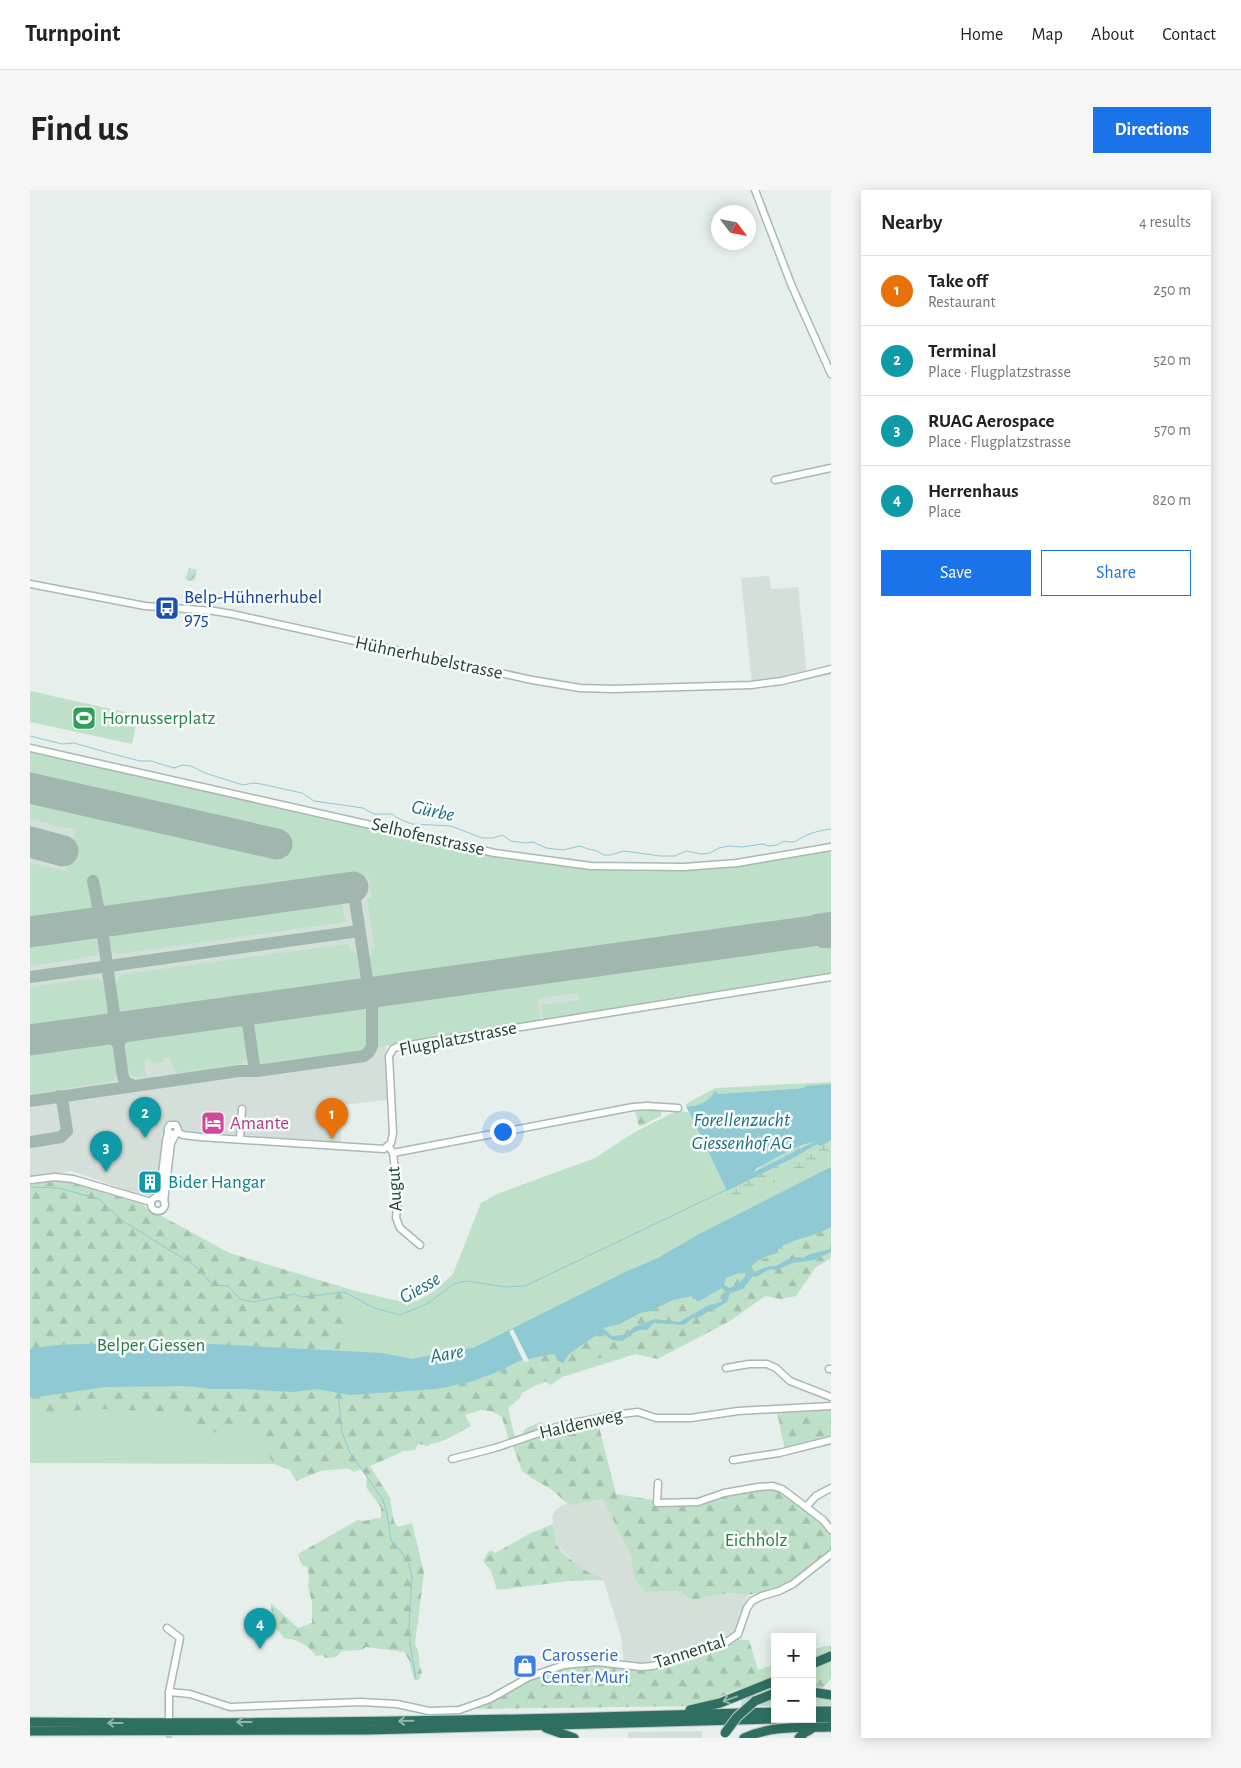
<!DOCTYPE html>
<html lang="en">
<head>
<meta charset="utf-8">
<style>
  :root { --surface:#fff; --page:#f6f6f6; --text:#222; --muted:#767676; --line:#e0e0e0; --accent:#1a73e8 }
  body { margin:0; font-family:"Alegreya Sans",sans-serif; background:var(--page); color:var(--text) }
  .controls { position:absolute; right:15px; bottom:15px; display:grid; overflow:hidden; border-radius:0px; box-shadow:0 2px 12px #0003 }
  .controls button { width:45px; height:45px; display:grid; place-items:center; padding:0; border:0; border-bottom:1px solid var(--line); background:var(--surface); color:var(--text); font:25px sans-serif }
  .compass { position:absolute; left:681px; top:15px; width:45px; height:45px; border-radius:50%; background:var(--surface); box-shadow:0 2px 12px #0003; rotate:122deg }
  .you { position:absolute; left:472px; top:941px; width:18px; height:18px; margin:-12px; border:4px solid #fff; border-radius:50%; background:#1a73e8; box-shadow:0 0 0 8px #1a73e833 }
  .badge { display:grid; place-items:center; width:32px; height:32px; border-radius:50%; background:var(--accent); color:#fff; font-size:16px; font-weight:700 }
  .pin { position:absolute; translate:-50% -41px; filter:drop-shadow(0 1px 2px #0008) }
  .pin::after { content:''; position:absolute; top:26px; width:18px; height:15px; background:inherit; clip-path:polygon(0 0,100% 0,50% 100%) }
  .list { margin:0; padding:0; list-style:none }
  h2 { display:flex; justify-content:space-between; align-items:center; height:65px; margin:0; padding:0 20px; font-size:21px }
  h2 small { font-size:16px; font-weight:400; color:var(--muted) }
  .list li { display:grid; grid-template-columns:32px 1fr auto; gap:15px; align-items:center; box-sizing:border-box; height:70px; padding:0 20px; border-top:1px solid var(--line) }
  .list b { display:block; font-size:19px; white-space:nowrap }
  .list p { margin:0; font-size:16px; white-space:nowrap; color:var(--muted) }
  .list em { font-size:16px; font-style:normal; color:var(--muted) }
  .actions { display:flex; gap:10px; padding:15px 20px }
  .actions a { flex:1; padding:11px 0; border:1px solid var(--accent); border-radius:0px; text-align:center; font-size:18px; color:var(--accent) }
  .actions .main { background:var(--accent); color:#fff }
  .map { position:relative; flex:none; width:801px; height:1548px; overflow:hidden; border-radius:0px }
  header { display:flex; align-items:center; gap:30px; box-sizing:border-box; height:70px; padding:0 25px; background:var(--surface); border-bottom:1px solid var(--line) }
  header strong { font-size:24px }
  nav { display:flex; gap:28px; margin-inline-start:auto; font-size:18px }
  .intro { display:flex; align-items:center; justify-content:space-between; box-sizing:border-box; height:120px; padding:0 30px }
  h1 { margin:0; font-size:35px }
  .button { padding:12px 22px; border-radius:0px; background:var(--accent); color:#fff; font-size:18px; font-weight:700 }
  main { display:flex; gap:30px; padding:0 30px }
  aside { flex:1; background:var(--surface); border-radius:0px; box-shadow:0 2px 12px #0003 }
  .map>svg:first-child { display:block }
  .built { fill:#d4dfda }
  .green { fill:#bfe0c8 }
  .forest { fill:url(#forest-firs) }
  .wetland { fill:url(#wetland-marsh) }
  .garden { fill:url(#garden-furrows) }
  .water { fill:#8ec9d4; fill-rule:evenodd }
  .pier { fill:#e6efeb }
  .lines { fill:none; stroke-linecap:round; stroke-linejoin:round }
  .stream { stroke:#8ec9d4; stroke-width:1 }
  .taxiway { stroke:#a2b6b0; stroke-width:12 }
  .runway { stroke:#a2b6b0; stroke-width:31 }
  .minor-tunnel { stroke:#bfccc8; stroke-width:6; stroke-dasharray:6 3; stroke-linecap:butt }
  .minor-casing { stroke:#a8b8b2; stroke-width:9 }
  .highway-casing { stroke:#c2cac8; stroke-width:11 }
  .minor { stroke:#fff; stroke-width:6 }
  .highway { stroke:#2f6f62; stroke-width:9 }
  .highway-bridge-casing { stroke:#c2cac8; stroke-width:11; stroke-linecap:butt }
  .highway-bridge { stroke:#2f6f62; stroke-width:9 }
  .oneway { stroke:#93b5ae }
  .labels { text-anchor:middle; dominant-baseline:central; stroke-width:5; stroke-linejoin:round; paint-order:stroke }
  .transit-label { font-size:19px; fill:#164399; stroke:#f7fbf9; text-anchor:start }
  .street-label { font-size:19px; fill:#24423a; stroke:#f7fbf9 }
  .leisure-label { font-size:19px; fill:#27864d; stroke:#f7fbf9; text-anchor:start }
  .hotel-label { font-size:19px; fill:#b23c85; stroke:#f7fbf9; text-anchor:start }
  .culture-label { font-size:19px; fill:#0d838f; stroke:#f7fbf9; text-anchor:start }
  .park-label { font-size:19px; fill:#2d7a4b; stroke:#f7fbf9 }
  .shop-label { font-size:19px; fill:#366cbe; stroke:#f7fbf9; text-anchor:start }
  .water-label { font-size:20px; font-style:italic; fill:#1c6f80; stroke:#f7fbf9 }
</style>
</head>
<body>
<header>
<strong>Turnpoint</strong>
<nav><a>Home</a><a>Map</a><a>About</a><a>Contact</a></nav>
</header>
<div class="intro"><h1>Find us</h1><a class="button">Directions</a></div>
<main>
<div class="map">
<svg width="801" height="1548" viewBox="0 0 801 1548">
  <defs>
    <pattern id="forest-firs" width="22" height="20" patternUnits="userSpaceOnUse" patternTransform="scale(1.25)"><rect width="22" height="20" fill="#bfe0c8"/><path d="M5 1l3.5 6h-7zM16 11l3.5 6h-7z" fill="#a4c1ad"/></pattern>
    <pattern id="wetland-marsh" width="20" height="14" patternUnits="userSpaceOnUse" patternTransform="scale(1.25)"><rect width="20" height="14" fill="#bfe0c8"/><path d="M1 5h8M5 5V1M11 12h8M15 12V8" fill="none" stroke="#a4c1ad"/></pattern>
    <pattern id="garden-furrows" width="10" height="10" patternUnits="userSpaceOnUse" patternTransform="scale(1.25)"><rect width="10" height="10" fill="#bfe0c8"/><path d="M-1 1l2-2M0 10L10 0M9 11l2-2" fill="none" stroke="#a4c1ad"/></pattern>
  </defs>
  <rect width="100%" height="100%" fill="#e6efeb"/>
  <g class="built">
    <path d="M739,386L741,399L768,397L777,485L722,495L711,388Z"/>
    <path d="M0,561L468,668L551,677L707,675L801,659V785L356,856L357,910L312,915L311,952L215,945L139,943L127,1007L99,1001L42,981L0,988Z"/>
    <path d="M573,1309L601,1366L604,1389L615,1402L649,1401L661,1410L700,1403L718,1405L705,1444L665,1456L659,1461L628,1473H594L591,1446L573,1388H567L545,1373L527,1355L522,1327L525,1320L533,1315Z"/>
    <path d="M672,1541V1548H598V1542Z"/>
  </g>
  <g class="green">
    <path d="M0,501L108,525L102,554L0,532Z"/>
    <path d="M0,561L468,668L551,677L707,675L801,659V723L780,726L773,732L639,751L638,745L618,748L613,754L340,792L339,772L344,756L337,708H342L339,687L0,733V673L36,681L45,640L0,629V612L49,618L253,664L258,643L0,586Z"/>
    <path d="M312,712L315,732L89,764C80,762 78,754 81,747L88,742Z"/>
    <path d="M62,746L69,754V761L65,766L0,776V754Z"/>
    <path d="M778,753L785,757L801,755V785L514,831L511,815L549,810L548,803L508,809L510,832L347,857L346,817L347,814L353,812L608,776L642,775V772Z"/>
    <path d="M317,754L321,760L326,763L331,793L90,826C89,814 80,791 93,784Z"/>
    <path d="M64,788C80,789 79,815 78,828L0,839V797Z"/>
    <path d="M324,815L334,818C341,827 343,853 335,862L236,877L229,872L224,838L226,832L234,828Z"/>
    <path d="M202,832L209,834C214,839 218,861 216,868C215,871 213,872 210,874L147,883L143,878L140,867L133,868V872L122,874L121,869L114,871L116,887H104C95,879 92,856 100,847Z"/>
    <path d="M76,851C87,857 88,881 84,891L0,904V861Z"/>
    <path d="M801,892V894L774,898L688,904L685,902C680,911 666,918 656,916V914L685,898Z"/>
    <path d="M648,920L659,923L695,997L801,943V1068L785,1078L766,1106H735L683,1140L627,1169L606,1164L487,1201L424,1230L398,1256L388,1254L385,1260L373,1261L350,1272L332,1277L291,1281L266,1291L260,1280L244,1274L0,1273V995L44,992L130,1025L199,1063L322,1100L377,1113L387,1111L406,1100L423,1084L451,1013L467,1004L565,968L605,942Z"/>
  </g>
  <g class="forest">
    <path d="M604,918H628L631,920V926L609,937Z"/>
    <path d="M23,989L44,992L114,1015L121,1023L130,1025L129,1033L127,1035L129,1038L132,1036L131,1026L199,1063L322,1100L309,1161L182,1154L154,1157L98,1154H42L0,1159V992Z"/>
    <path d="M801,1038V1068L785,1078L766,1106L751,1109L735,1106L700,1131L627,1169L606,1164L551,1170L530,1178L531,1188L521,1195L510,1188L505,1191L504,1196L492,1203L490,1208L478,1218L485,1248L479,1251L472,1227L461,1221L451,1220L435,1225L441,1236C424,1245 408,1257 388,1254L385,1260L373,1261L340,1276L360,1308L364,1332L368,1337L382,1333L394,1383L385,1454C391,1464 387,1473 392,1482L389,1490H384L379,1470L374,1462L336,1457L332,1460L312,1461L306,1467L296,1468L292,1465L286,1466L278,1457L265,1450L254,1448L242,1433L241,1413L268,1438L282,1433V1412L278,1397L279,1386L277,1377L272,1375L268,1364L328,1330C336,1333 342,1327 351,1328V1318L336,1297L337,1288L331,1279L324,1282L313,1275H302L266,1291L260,1280L244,1274L240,1268L241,1258L228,1248L227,1239L217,1236H204L194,1241L180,1243L163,1238V1228L157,1223L74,1219L0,1223V1208L75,1197L160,1196L179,1199H212L262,1202L287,1199L320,1205L407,1199L440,1192L470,1181L489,1171L522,1164L525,1165L526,1169L539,1164L573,1138L590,1134L610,1123L620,1121L643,1110L662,1106L677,1107L694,1095L696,1088L719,1079C724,1070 735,1068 745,1066V1057L756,1053L771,1050Z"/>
    <path d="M801,1219V1250L755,1260L747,1222Z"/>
    <path d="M567,1229L586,1304L635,1312L657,1311L743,1297L775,1317L801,1341V1362L769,1388L744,1400L718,1405L700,1403L661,1410L649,1401L615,1402L604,1389L601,1366L573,1309L539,1315L521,1299L503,1289L492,1281L482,1253L495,1247L493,1242L496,1238C502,1236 506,1233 512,1232L517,1238Z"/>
    <path d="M523,1334C525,1340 525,1349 527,1355C532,1365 562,1387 573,1388V1390L539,1391L467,1400L461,1381L453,1371L458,1362L462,1360L464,1363L467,1362L501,1343Z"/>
    <path d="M705,1444L706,1449L719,1450L728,1480L745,1474V1516L711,1515L712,1498L667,1516L446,1519L461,1512L495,1491L526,1479L594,1473H628L659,1461L665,1456Z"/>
    <path d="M794,1456H801V1489L789,1502L787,1507L801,1509V1515H782V1460Z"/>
  </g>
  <g class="wetland">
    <path d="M801,950V964L771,979L755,982L745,992L703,1014L697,1001L765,967L787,953L791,956Z"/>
    <path d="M784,951V953L723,983C731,973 772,955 784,951Z"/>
  </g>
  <path class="garden" d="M159,378L167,380L164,390L159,391L155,389Z"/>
  <g class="water">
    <path d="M801,894V950L791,956L787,954L765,967L697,1001L656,916C666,918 680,911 685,901L688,904L774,898L775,896ZM784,952L724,982L727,978C742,971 768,954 784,952Z"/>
    <path d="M801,977V1037C784,1047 765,1048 748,1058V1063C738,1065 723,1071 719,1081L721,1083C732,1079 734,1076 746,1076L758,1069L765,1067L773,1068L780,1064L801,1059V1062L784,1070L763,1073L746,1080L740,1079L726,1087L723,1086L713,1099L700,1103L697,1112L685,1119H681L670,1127L663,1128L654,1135L624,1133L617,1140C607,1138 600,1145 593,1151L582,1150L575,1145L569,1143L539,1164L533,1173L528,1171L525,1165L522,1164L489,1171L470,1181L440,1192L407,1199L320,1205L287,1199L262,1202L212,1199H179L160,1196L75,1197L0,1208V1159C60,1147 121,1161 182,1154L352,1163L383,1169L419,1161L443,1158L593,1083L628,1068L671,1043ZM715,1083L716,1085C712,1091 706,1096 699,1098L694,1095L696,1088L706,1084ZM692,1098L696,1102L691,1112L677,1116L649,1132L625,1129L604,1137L595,1145L582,1146L573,1138L590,1134L610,1123L620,1121L643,1110L662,1106L668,1112Z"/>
  </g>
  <path class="pier" d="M483,1139L499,1171L494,1172L479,1141Z"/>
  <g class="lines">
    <g class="stream">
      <path d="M0,546L32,554L44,553L79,563L110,571H121L144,578L152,575L161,576L175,583L213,595L223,593L231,594L272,603L284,611L333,618L344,624H362L369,629L382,634L421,636L452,648H463L472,645L481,651L495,653L503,652L516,658L533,660L550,656L558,659L567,661L574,665H580L594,661L630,666H645L656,661L671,664L680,663L689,658L699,656L712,657L733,654L739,656L747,655L754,651C768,654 765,650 777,645C784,642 793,640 801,639"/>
      <path d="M0,997L29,998L69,1009L91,1030L164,1075L183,1095L198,1096L210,1109L224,1112L264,1104L272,1107L314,1102L344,1118L370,1125L397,1114L424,1094L437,1091L475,1097L495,1096L696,1000"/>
      <path d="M308,1202L312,1242L319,1261L353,1310L357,1324L361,1351L370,1360L379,1374L382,1388L379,1433L380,1455L386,1488"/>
    </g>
    <g class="taxiway">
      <path d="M63,691L71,732L93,887L96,893L102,895"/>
      <path d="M323,697L341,816"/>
      <path d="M779,742L792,752H801"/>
      <path d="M768,743L786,730L801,728"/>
      <path d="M0,787L329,741"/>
      <path d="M322,806L334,807L341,816"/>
      <path d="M230,818L220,824L218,834L224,875L226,879L230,880"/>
      <path d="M200,822C208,823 216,825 218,834"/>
      <path d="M65,841L78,843L88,854"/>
      <path d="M89,854L94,842L106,835"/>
      <path d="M0,911L209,881H227L334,866L339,862L342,856V810L348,803L361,800"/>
      <path d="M0,952L31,947L37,941L32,909L29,906"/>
    </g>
    <g class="runway">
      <path d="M0,598L247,654"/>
      <path d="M0,652L33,661"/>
      <path d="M0,742L323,697"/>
      <path d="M0,850L797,739"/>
    </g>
    <path class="minor-tunnel" d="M139,1536V1548"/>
    <g class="minor-casing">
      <g id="minor">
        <path d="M725,0L761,94L801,184"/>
        <path d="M745,290L801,278"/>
        <path d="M0,394L115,416L184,421L202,424L502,490L550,498L583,499L721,495L752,491L801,479"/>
        <path d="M0,558L465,663L561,676L654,677L707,673L801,657"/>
        <path d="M147,942L153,945L170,947L354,959L361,953L363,943L359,866L363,859L367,857L801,787"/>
        <path d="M210,949L212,919"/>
        <path d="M359,957L363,963L603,917L617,916L648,918"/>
        <path d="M363,963L368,1006L366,1028L370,1038L390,1055"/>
        <path d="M0,990L25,987L43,989L121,1012"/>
        <path d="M127,1007L130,1001L136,951L138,943"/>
        <circle cx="128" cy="1014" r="7"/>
        <path d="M134,1012L141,953L148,940L146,935H140L138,938V943L144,944"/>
        <path d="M696,1178L719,1174H737L746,1178L760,1191L801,1207"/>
        <path d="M799,1179H801"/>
        <path d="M422,1269L465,1258L533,1235L591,1224L608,1222L626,1228H661L708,1221L801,1216"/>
        <path d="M703,1270L749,1263L801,1250"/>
        <path d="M628,1293L627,1313L668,1312L694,1303L728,1297L743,1296L752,1299L776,1317L793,1330L801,1340"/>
        <path d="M776,1317L786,1306L801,1298"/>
        <path d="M137,1438L150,1448L139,1502V1528"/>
        <path d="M139,1502L160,1504L200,1517L330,1512L367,1514L399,1521L429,1520L460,1509L499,1487L534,1475L567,1472L611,1477L622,1476L638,1472L672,1458L698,1451L708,1444L717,1418L722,1411L732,1406L749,1401L763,1394L801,1364"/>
      </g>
    </g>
    <g class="highway-casing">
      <g id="highway">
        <path d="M782,1474L801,1466"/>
        <path d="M782,1502L801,1505"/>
        <path d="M725,1511L745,1503"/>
        <path d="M660,1520L690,1513L745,1491"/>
        <path d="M782,1521H801"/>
        <path d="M782,1528H801"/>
        <path d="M0,1532C248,1535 497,1530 745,1522"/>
        <path d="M516,1538L544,1548"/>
        <path d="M0,1541L337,1540L745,1529"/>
        <path d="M714,1548C742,1535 772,1538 801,1537"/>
        <path d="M769,1548L774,1543L781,1539"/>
      </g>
    </g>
    <use href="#minor" class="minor"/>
    <use href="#highway" class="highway"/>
    <g class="highway-bridge-casing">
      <path id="highway-bridge" d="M695,1543L707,1527L725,1511"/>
    </g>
    <use href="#highway-bridge" class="highway-bridge"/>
  </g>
  <defs><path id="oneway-shaft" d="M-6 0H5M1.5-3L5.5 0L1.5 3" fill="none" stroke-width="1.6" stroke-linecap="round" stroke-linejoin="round" transform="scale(1.25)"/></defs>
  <g class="oneway">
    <use href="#oneway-shaft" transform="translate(700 1509) rotate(160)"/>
    <use href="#oneway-shaft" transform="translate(376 1531) rotate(179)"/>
    <use href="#oneway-shaft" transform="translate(214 1532) rotate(180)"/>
    <use href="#oneway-shaft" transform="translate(85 1533) rotate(-180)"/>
  </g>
  <defs>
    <g id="bus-square" transform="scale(1.25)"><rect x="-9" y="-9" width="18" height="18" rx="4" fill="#1a4fb4" stroke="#f7fbf9"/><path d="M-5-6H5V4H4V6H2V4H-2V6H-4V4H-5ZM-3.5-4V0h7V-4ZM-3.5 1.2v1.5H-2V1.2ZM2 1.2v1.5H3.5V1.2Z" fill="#fff"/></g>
    <g id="stadium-square" transform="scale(1.25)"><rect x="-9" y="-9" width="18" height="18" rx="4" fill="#2e9e5b" stroke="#f7fbf9"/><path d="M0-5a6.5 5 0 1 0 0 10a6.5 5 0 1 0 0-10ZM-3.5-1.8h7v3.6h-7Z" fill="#fff"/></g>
    <g id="hotel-square" transform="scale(1.25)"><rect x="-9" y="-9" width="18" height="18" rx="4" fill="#d1479c" stroke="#f7fbf9"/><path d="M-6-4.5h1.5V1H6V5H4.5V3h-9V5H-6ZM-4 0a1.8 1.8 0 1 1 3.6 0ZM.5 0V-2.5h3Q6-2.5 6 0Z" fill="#fff"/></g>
    <g id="building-square" transform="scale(1.25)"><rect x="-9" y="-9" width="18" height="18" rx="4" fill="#0f9aa8" stroke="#f7fbf9"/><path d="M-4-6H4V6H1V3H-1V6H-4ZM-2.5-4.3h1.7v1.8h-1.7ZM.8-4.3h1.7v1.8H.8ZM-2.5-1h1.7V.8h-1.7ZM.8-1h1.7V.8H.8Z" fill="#fff"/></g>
    <g id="shop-square" transform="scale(1.25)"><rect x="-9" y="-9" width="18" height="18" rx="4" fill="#3f7fe0" stroke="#f7fbf9"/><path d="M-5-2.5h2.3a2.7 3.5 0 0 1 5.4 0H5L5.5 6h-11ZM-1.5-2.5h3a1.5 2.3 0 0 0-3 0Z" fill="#fff"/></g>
  </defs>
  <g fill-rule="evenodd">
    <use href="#bus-square" x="137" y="418"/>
    <use href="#stadium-square" x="54" y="528"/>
    <use href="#hotel-square" x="183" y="933"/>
    <use href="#building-square" x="120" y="992"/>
    <use href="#shop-square" x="495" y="1476"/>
  </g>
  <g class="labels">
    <g class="transit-label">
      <text x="154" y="407">Belp-Hühnerhubel<tspan x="154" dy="22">975</tspan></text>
    </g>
    <g class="street-label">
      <text transform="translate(399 468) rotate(12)">Hühnerhubelstrasse</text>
      <text transform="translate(398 647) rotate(13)">Selhofenstrasse</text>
      <text transform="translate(428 849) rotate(-11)">Flugplatzstrasse</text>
      <text transform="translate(365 999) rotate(-93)">Augut</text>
      <text transform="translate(551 1234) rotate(-13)">Haldenweg</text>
      <text transform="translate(660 1462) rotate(-18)">Tannental</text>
    </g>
    <g class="leisure-label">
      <text x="72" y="528">Hornusserplatz</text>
    </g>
    <g class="hotel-label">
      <text x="200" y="933">Amante</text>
    </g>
    <g class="culture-label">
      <text x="138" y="992">Bider Hangar</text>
    </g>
    <g class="park-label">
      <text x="121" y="1155">Belper Giessen</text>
      <text x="726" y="1350">Eichholz</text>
    </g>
    <g class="shop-label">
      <text x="512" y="1465">Carosserie<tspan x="512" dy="22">Center Muri</tspan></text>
    </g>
    <g class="water-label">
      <text transform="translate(403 621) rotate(12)">Gürbe</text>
      <text x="712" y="930">Forellenzucht<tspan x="712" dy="23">Giessenhof AG</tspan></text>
      <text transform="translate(390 1098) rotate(-30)">Giesse</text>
      <text transform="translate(417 1164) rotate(-10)">Aare</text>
    </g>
  </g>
</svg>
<div class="controls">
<button>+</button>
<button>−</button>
</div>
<svg class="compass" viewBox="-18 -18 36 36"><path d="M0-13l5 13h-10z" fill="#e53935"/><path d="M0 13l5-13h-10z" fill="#767676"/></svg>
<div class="you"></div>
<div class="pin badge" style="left:302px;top:949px;background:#e8710a">1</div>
<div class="pin badge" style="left:115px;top:948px;background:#0f9aa8">2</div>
<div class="pin badge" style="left:76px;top:982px;background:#0f9aa8">3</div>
<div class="pin badge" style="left:230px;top:1459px;background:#0f9aa8">4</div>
</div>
<aside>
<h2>Nearby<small>4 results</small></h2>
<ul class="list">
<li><span class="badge" style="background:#e8710a">1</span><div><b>Take off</b><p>Restaurant</p></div><em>250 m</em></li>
<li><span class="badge" style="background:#0f9aa8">2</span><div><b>Terminal</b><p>Place · Flugplatzstrasse</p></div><em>520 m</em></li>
<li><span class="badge" style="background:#0f9aa8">3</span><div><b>RUAG Aerospace</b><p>Place · Flugplatzstrasse</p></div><em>570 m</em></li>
<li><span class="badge" style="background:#0f9aa8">4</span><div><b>Herrenhaus</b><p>Place</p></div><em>820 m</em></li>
</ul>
<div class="actions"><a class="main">Save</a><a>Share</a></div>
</aside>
</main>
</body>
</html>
